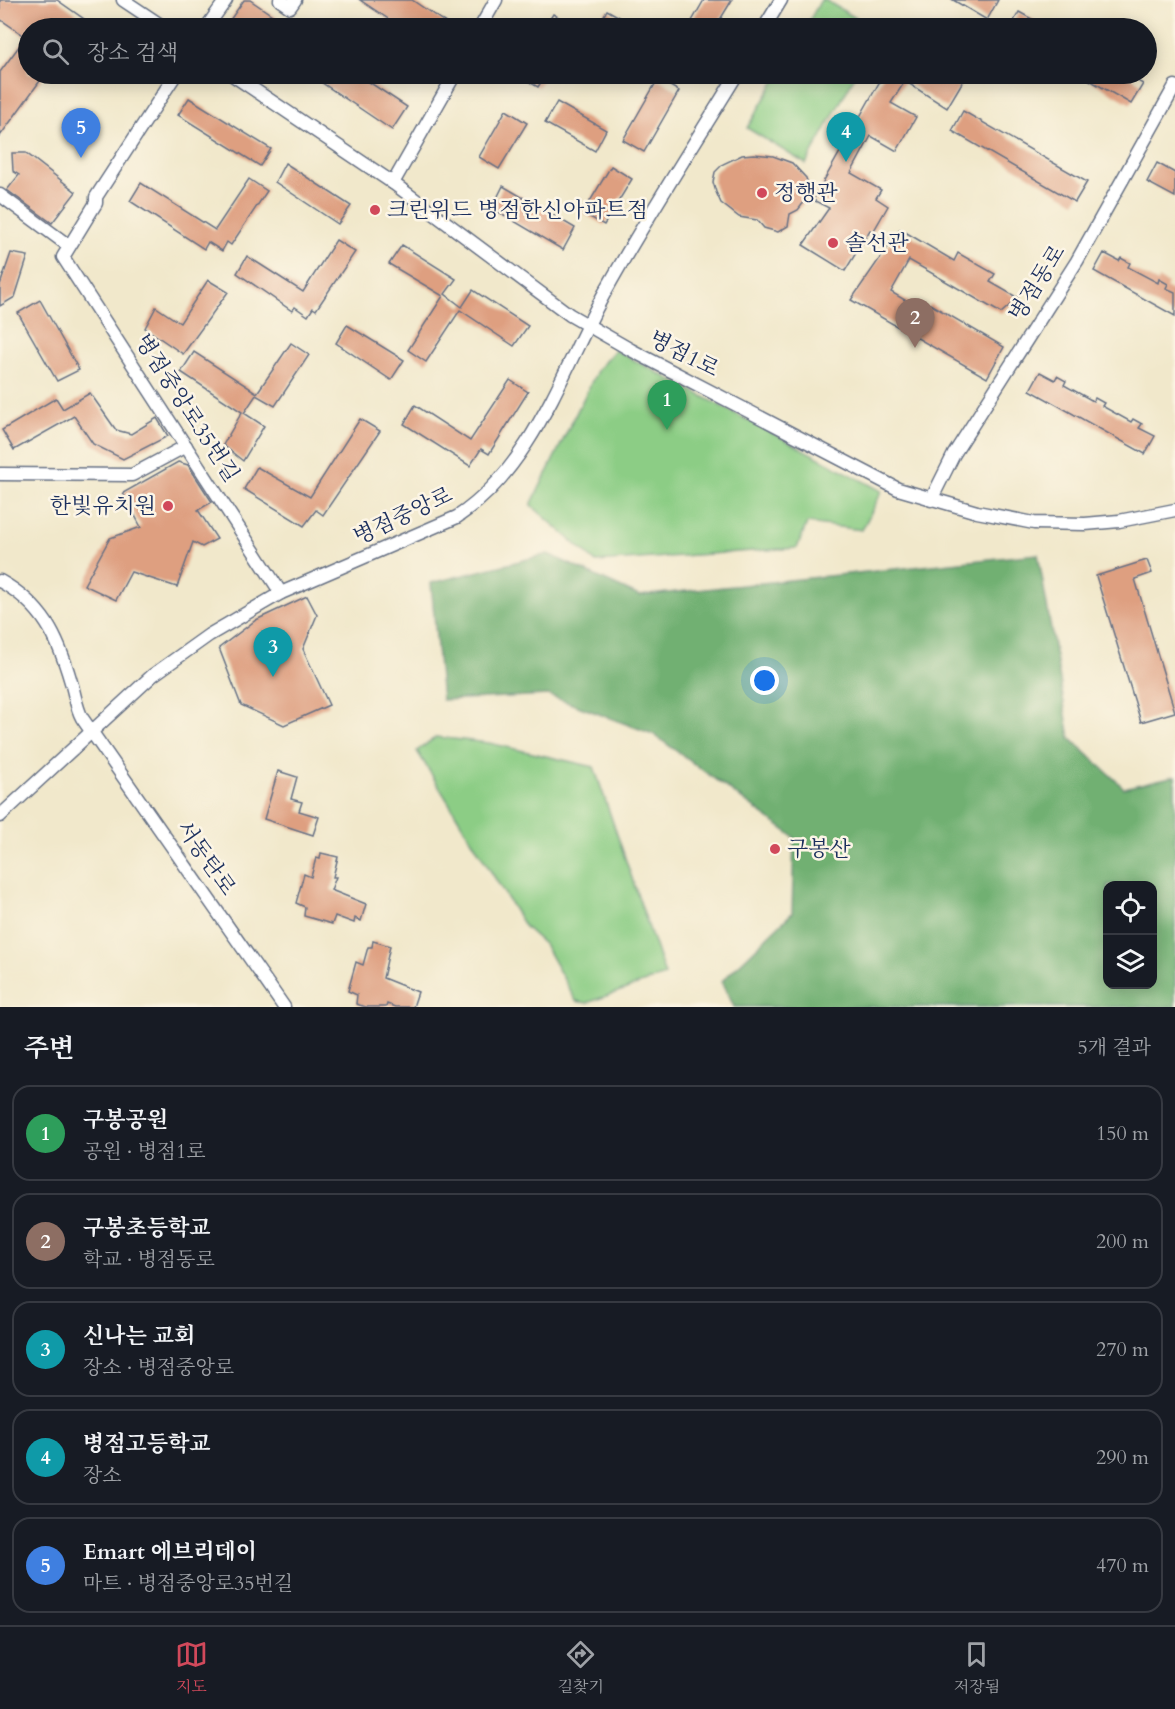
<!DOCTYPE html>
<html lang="ko">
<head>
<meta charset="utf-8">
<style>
  :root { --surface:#171b24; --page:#242831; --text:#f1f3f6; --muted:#9ea1a6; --line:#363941; --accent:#d1495b }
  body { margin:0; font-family:Cardo,"Noto Serif KR",serif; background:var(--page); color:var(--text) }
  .controls { position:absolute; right:18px; bottom:18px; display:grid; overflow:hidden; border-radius:12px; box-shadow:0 3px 15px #0003 }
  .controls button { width:54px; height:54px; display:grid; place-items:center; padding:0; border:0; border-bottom:2px solid var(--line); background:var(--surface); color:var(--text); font:30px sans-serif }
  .you { position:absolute; left:765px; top:681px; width:21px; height:21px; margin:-15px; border:4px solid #fff; border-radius:50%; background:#1a73e8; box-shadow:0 0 0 9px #1a73e833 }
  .badge { display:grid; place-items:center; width:39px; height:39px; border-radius:50%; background:var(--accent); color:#fff; font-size:20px; font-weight:700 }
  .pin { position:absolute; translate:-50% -50px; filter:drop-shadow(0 2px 3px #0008) }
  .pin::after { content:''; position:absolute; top:32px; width:21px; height:18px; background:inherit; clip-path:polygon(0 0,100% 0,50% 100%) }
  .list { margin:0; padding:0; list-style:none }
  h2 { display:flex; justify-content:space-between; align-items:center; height:78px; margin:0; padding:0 24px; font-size:26px }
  h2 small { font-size:20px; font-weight:400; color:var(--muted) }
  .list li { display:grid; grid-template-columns:39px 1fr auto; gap:18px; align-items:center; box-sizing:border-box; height:96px; margin:0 12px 12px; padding:0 12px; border:2px solid var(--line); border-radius:18px }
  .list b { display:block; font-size:22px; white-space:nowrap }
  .list p { margin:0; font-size:20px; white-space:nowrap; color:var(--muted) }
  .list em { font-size:20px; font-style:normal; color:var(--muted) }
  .icon { flex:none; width:33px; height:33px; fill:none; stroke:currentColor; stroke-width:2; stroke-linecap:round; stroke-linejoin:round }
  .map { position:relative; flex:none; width:1175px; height:1007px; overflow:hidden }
  .search { position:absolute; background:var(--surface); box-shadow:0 3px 15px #0003; left:18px; right:18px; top:18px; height:66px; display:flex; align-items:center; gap:15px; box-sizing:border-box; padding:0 21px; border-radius:33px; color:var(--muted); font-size:22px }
  .sheet { height:618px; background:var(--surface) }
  nav { display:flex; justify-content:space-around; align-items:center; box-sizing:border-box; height:84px; border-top:2px solid var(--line); background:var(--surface); font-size:16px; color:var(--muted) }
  nav a { display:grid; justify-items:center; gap:3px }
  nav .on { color:var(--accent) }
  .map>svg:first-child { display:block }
  .green { fill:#8ccd85; stroke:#547e72; stroke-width:1.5 }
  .forest { fill:#71b072; stroke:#467068; stroke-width:1.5; fill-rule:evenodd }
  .building { fill:#de9f80 }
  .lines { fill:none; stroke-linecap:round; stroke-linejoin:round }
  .minor-casing { stroke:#667084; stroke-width:15 }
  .minor { stroke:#fff; stroke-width:12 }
  .poi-dot { fill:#d1495b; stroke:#fcf5e5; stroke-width:2 }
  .labels { text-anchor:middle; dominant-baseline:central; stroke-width:5; stroke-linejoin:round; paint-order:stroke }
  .poi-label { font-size:22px; fill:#1b2f5e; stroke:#fcf5e5; text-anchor:start }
  .street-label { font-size:22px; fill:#1b2f5e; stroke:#fcf5e5 }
</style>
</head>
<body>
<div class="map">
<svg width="1175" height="1007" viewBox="0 0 1175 1007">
  <rect width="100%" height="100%" fill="#fcf5e5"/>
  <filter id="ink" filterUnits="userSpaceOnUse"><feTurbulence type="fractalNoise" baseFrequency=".0167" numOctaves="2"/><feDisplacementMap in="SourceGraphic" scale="12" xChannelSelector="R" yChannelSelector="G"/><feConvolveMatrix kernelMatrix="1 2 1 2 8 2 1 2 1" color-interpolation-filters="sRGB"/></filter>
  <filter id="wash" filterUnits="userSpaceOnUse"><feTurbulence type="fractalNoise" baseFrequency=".008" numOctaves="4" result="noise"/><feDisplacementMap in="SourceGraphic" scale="24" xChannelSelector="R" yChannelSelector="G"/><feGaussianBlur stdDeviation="1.35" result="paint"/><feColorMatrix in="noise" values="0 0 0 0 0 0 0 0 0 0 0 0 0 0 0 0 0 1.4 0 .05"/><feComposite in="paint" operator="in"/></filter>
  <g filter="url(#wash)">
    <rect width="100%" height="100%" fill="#f1e8cb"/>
    <g class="green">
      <path d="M821,0H825L873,28H805Z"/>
      <path d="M779,74H856L806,164L747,128Z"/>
      <path d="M615,350L882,491L862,530L807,523L797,548L596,562L531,505L598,369Z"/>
      <path d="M436,737L489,743L594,767L665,975L587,1003L576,1001L544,944L525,927L417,751Z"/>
    </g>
    <path class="forest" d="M548,554L639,596L1038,554L1070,738L1124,788L1175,776V1007H734L722,981L792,913L794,837L653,734L548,695L442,700L431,583ZM1108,885H1152V984H1108Z"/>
    <g id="blocks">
      <g class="building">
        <path d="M0,0H57L84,19L77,28H28V74H45L0,136V72L26,37L0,19Z"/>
        <path d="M244,0H250L291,28H243L230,20Z"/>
        <path d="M360,0H412L453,28H402Z"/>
        <path d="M704,0H732L715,28H688Z"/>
        <path d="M953,0H998L987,20Z"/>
        <path d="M607,10L639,28H597Z"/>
        <path d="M1019,12L1048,28H1010Z"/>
        <path d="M553,14L577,28H544Z"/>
        <path d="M309,74H357L407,107L392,130Z"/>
        <path d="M515,74H546L538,87Z"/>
        <path d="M884,74H951L963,81L947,108L905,81L891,103L916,117L897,151L871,136L851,173L881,190L876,198L888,206L873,232L870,230L845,271L803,245L829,208L813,200Z"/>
        <path d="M1079,74H1125L1143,84L1131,104Z"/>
        <path d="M658,79L679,91L644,152L623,140Z"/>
        <path d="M189,98L271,149L260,166L178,115Z"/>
        <path d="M557,102L606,130L595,151L545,123Z"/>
        <path d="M506,110L527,123L499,169L479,157Z"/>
        <path d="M963,111L1087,182L1075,202L952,131Z"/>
        <path d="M12,153H26L76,192L52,223L7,190L19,175L13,171Z"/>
        <path d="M754,154L773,156L792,163L806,178L811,193L798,210L790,214L788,226L778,232L764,228L757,220L739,217L721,203L716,192L713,182L715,172L723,164L742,155Z"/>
        <path d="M285,163L351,206L338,224L275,182Z"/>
        <path d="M1157,163L1175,173V197L1147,182Z"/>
        <path d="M611,166L632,179L604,225L583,213Z"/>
        <path d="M249,179L267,191L231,245L227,242L222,251L208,242L204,249L130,201L141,183L215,230Z"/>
        <path d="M503,186L575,228L563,250L492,208Z"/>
        <path d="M900,229L954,261L958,253L995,274L990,282L1018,298L1001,313L909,260L891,292L925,312L930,304L1004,347L987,378L851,300Z"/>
        <path d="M336,240L355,252L316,310L313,308L308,316L295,307L292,311L237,273L247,256L303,292Z"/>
        <path d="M402,245L456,279L445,294L462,307L473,290L528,326L514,346L460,310L426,362L408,350L443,296L389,264Z"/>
        <path d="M11,253L28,256L15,297L0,306V285Z"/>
        <path d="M1104,253L1119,261L1121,258L1130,263L1128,267L1158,283L1159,279L1168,284L1166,288L1175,292V316L1094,271Z"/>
        <path d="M208,280L228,292L183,354L145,328L156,307L180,323Z"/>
        <path d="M40,300L79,370L57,381L18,313Z"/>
        <path d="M347,325L404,360L391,380L336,343Z"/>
        <path d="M291,343L309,355L275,406L256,395L244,413L264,426L243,461L223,445L242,412L181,372L194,352L257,393Z"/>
        <path d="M1040,372L1055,380L1057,376L1066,381L1064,385L1093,401L1095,398L1104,403L1102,406L1131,422L1133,419L1142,424L1139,428L1155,436L1145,454L1030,390Z"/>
        <path d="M510,380L528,392L489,454L481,449L470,466L404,424L415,405L470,441Z"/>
        <path d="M90,393L116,430L131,434L157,418L168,436L123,459L93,444L74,416L14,450L2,430L56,398L63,409Z"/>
        <path d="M360,419L380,431L323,515L316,510L304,526L244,489L257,467L310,497Z"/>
        <path d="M178,462L188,465L212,502L198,510L217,539L202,547L193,542L177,587L131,572L116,600L84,585L110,538L141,527L123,493Z"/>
        <path d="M1147,560L1152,573L1135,579L1175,712L1141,722L1096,576Z"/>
        <path d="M307,596L317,615L303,649L329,705L284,725L241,705L219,648L256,620Z"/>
        <path d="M278,771L297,777L291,799L302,802L299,811L319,817L313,835L264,819Z"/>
        <path d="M321,853L338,857L333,877H336L331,890L366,904L361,921L355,918L354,923L335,916L332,924L304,916L305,907L296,903L304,874L311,877L316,858L320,859Z"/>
        <path d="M373,941L390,946L383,978L418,992L413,1007H395L387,1004L386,1007H366L356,1004L357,995L348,991L356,962L363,965L368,947H372Z"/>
      </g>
    </g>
  </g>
  <g filter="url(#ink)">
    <use href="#blocks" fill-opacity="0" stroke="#667084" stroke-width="1.5"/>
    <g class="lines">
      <g class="minor-casing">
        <g id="minor">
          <path d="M123,0L165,28"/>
          <path d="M280,0L290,7L295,0"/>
          <path d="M206,28L226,0"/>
          <path d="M480,28L496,0"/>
          <path d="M764,28L781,0"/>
          <path d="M176,74L96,197V203L63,257L281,593"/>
          <path d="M231,74L393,183L570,315L631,350L898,489L977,512L1034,523L1085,524L1119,521L1175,510"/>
          <path d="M393,183L455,74"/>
          <path d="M0,195L69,246"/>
          <path d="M0,474L132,475L186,446"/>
          <path d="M931,500L954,454L1077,261L1175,86"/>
          <path d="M0,581C43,605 58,637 71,682C75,695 76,707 82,718L284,1007"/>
          <path d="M0,816L153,675L209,635L281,593L457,517C533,467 563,368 605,292C646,218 693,146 737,74"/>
        </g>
      </g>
      <use href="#minor" class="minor"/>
    </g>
  </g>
  <g class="poi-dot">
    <circle cx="762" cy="193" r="6"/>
    <circle cx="375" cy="210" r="6"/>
    <circle cx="833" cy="243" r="6"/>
    <circle cx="168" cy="506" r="6"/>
    <circle cx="775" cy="849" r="6"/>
  </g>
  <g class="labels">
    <g class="poi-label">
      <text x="774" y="193">정행관</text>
      <text x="387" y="210">크린위드 병점한신아파트점</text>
      <text x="845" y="243">솔선관</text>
      <text x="156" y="506" text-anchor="end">한빛유치원</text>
      <text x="787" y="849">구봉산</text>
    </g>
    <g class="street-label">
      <text transform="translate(1037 283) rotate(-58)">병점동로</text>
      <text transform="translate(684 354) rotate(27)">병점1로</text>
      <text transform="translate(187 408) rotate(57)">병점중앙로35번길</text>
      <text transform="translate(403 516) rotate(-25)">병점중앙로</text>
      <text transform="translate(206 858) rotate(55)">서동탄로</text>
    </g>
  </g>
</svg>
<div class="controls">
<button><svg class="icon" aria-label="locate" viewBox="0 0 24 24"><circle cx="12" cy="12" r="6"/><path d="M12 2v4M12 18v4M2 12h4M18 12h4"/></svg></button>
<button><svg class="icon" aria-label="layers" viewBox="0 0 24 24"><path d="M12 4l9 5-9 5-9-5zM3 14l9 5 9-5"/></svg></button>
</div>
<div class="you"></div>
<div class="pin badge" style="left:667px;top:430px;background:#2e9e5b">1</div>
<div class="pin badge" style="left:915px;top:348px;background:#8d6e63">2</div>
<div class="pin badge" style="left:273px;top:677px;background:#0f9aa8">3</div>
<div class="pin badge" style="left:846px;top:162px;background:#0f9aa8">4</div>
<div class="pin badge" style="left:81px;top:158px;background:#3f7fe0">5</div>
<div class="search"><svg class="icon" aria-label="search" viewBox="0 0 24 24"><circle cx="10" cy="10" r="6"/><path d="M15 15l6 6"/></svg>장소 검색</div>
</div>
<section class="sheet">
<h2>주변<small>5개 결과</small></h2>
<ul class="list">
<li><span class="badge" style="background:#2e9e5b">1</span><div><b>구봉공원</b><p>공원 · 병점1로</p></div><em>150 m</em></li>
<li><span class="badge" style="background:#8d6e63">2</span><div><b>구봉초등학교</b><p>학교 · 병점동로</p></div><em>200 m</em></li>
<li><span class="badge" style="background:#0f9aa8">3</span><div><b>신나는 교회</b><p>장소 · 병점중앙로</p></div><em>270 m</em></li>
<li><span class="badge" style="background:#0f9aa8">4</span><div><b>병점고등학교</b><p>장소</p></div><em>290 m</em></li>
<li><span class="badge" style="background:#3f7fe0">5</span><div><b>Emart 에브리데이</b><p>마트 · 병점중앙로35번길</p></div><em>470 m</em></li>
</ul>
</section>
<nav>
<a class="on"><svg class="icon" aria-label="map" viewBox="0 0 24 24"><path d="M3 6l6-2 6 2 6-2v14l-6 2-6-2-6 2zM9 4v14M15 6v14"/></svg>지도</a>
<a><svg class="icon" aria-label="directions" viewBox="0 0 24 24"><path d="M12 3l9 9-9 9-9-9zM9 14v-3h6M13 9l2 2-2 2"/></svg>길찾기</a>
<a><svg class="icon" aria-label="saved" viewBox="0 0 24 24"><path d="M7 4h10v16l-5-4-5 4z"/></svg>저장됨</a>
</nav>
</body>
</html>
